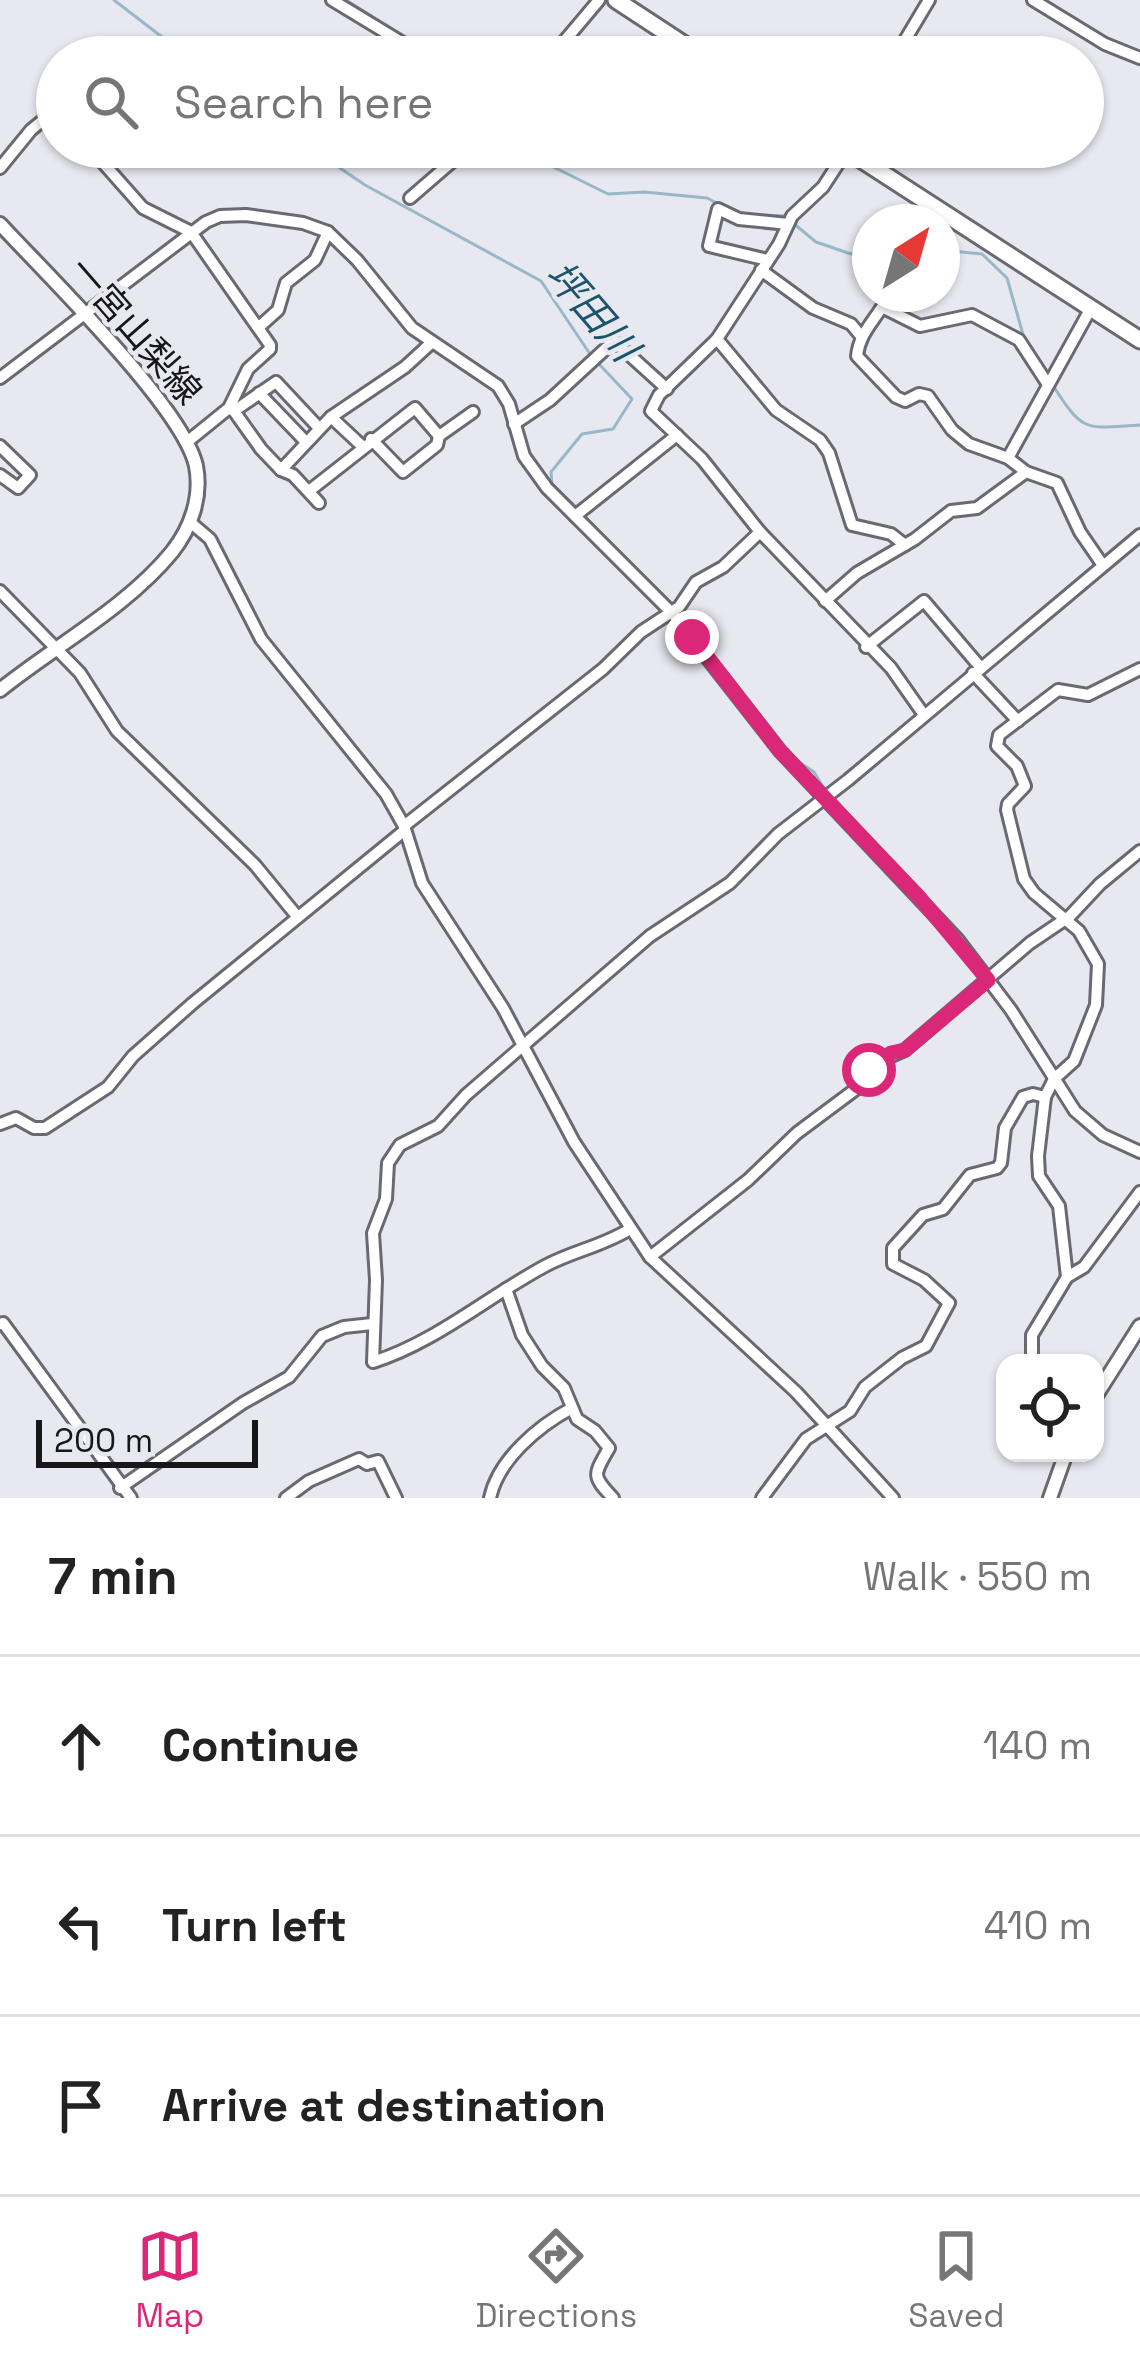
<!DOCTYPE html>
<html lang="en">
<head>
<meta charset="utf-8">
<style>
  :root { --surface:#fff; --page:#f2f2f2; --text:#222; --muted:#767676; --line:#e0e0e0; --accent:#db2777 }
  body { margin:0; font-family:"Space Grotesk","Noto Sans JP",sans-serif; background:var(--page); color:var(--text) }
  .controls { position:absolute; right:36px; bottom:36px; display:grid; overflow:hidden; border-radius:24px; box-shadow:0 3px 9px #0004 }
  .controls button { width:108px; height:108px; display:grid; place-items:center; padding:0; border:0; border-bottom:3px solid var(--line); background:var(--surface); color:var(--text); font:60px sans-serif }
  .compass { position:absolute; left:852px; top:204px; width:108px; height:108px; border-radius:50%; background:var(--surface); box-shadow:0 3px 9px #0004; rotate:37deg }
  .scale { position:absolute; left:36px; bottom:30px; width:222px; box-sizing:border-box; padding-left:12px; border:6px solid #17171a; border-top:0; font-size:33px; line-height:42px; white-space:nowrap; color:#17171a; -webkit-text-stroke:9px #e8e8f1; paint-order:stroke }
  .stop { position:absolute; width:36px; height:36px; margin:-27px; border:9px solid #db2777; border-radius:50%; background:#fff }
  .stop.end { background:#db2777; border-color:#fff; box-shadow:0 3px 12px #0008 }
  .list { margin:0; padding:0; list-style:none }
  h2 { display:flex; justify-content:space-between; align-items:center; height:156px; margin:0; padding:0 48px; font-size:51px }
  h2 small { font-size:39px; font-weight:400; color:var(--muted) }
  .list li { display:grid; grid-template-columns:78px 1fr auto; gap:36px; align-items:center; box-sizing:border-box; height:180px; padding:0 48px; border-top:3px solid var(--line) }
  .list b { display:block; font-size:45px; white-space:nowrap }
  .list em { font-size:39px; font-style:normal; color:var(--muted) }
  .icon { flex:none; width:66px; height:66px; fill:none; stroke:currentColor; stroke-width:2; stroke-linecap:round; stroke-linejoin:round }
  .map { position:relative; flex:none; width:1140px; height:1498px; overflow:hidden }
  .search { position:absolute; background:var(--surface); box-shadow:0 3px 9px #0004; left:36px; right:36px; top:36px; height:132px; display:flex; align-items:center; gap:30px; box-sizing:border-box; padding:0 42px; border-radius:66px; color:var(--muted); font-size:45px }
  .sheet { height:696px; background:var(--surface) }
  nav { display:flex; justify-content:space-around; align-items:center; box-sizing:border-box; height:168px; border-top:3px solid var(--line); background:var(--surface); font-size:33px; color:var(--muted) }
  nav a { display:grid; justify-items:center; gap:6px }
  nav .on { color:var(--accent) }
  .map>svg:first-child { display:block }
  .lines { fill:none; stroke-linecap:round; stroke-linejoin:round }
  .stream { stroke:#98b7c7; stroke-width:3 }
  .minor-casing { stroke:#6a6971; stroke-width:16 }
  .major-casing { stroke:#6a6971; stroke-width:18 }
  .highway-casing { stroke:#6a6971; stroke-width:21 }
  .minor { stroke:#fff; stroke-width:10 }
  .major { stroke:#fff; stroke-width:12 }
  .highway { stroke:#fff; stroke-width:15 }
  .route { stroke:#db2777; stroke-width:15 }
  .labels { text-anchor:middle; dominant-baseline:central; stroke-width:9; stroke-linejoin:round; paint-order:stroke }
  .street-label { font-size:36px; fill:#17171a; stroke:#e8e8f1 }
  .water-label { font-size:39px; font-style:italic; fill:#1b546c; stroke:#e8e8f1 }
</style>
</head>
<body>
<div class="map">
<svg width="1140" height="1498" viewBox="0 0 1140 1498">
  <rect width="100%" height="100%" fill="#e8e8f1"/>
  <g class="lines">
    <g class="stream">
      <path d="M114,0L188,57"/>
      <path d="M346,0L437,57"/>
      <path d="M309,147L365,185L541,281L592,357"/>
      <path d="M513,147L608,194L644,192L707,198L722,206"/>
      <path d="M741,214L785,216"/>
      <path d="M793,223L816,242L851,254L870,246"/>
      <path d="M942,250L982,254L1007,278L1024,338"/>
      <path d="M1054,387C1084,434 1086,428 1140,425"/>
      <path d="M576,507L552,484L551,472L582,434L613,429L632,399L599,364"/>
      <path d="M585,517L671,604"/>
      <path d="M678,610L716,660"/>
      <path d="M793,758L814,772L825,790"/>
      <path d="M834,799L951,925"/>
      <path d="M969,946L987,967"/>
    </g>
    <g class="minor-casing">
      <g id="minor">
        <path d="M332,0L426,57"/>
        <path d="M1033,0L1105,44L1140,58"/>
        <path d="M551,57L599,0"/>
        <path d="M895,57L929,0"/>
        <path d="M89,147L143,208L191,232L270,345V349L248,369L229,408"/>
        <path d="M847,150L823,187L792,216L779,244L717,339L659,395L651,411L702,459L760,532L891,668L924,715"/>
        <path d="M0,168L31,130L53,112L57,115"/>
        <path d="M410,198L469,147"/>
        <path d="M768,260L709,246L718,209L739,219L788,224"/>
        <path d="M761,270L813,308L851,324L861,336"/>
        <path d="M259,327L278,310L286,283L315,260L328,232"/>
        <path d="M717,339L776,410L820,440L829,453L852,525L891,534L905,545"/>
        <path d="M0,378L206,222L220,216L246,215L303,223L328,232L357,260L412,328L498,386L509,404L524,456L547,488L672,613L780,751L958,940L1011,1010L1075,1111L1103,1135L1140,1152"/>
        <path d="M1047,383L1019,340L972,315L920,326L882,307C871,324 859,336 857,356L896,397L905,401L919,394L928,396L952,430L969,444L1008,458L1026,472L1057,483L1080,532L1102,564"/>
        <path d="M259,393L306,442"/>
        <path d="M234,411L261,449L281,470L293,475L319,503"/>
        <path d="M331,417L362,446"/>
        <path d="M514,424L550,400L614,341L667,389"/>
        <path d="M371,439L403,472L437,445L439,436L473,412"/>
        <path d="M187,442L229,408L234,411L276,382L319,428"/>
        <path d="M0,446L30,475L18,488L0,475"/>
        <path d="M1008,458L1091,308"/>
        <path d="M281,470L331,417L405,367L430,344"/>
        <path d="M309,491L415,408L439,436"/>
        <path d="M575,516L677,435"/>
        <path d="M190,522L210,539L261,639L386,794L404,826L422,883L503,1008L574,1142L650,1257L796,1392L893,1498"/>
        <path d="M0,591L80,673L117,731L255,865L296,915"/>
        <path d="M825,601L857,573L915,539L951,511L977,508L1026,472"/>
        <path d="M866,647L924,601L981,668"/>
        <path d="M973,673L1018,721"/>
        <path d="M404,826L603,669L641,632L679,607L696,582L723,567L760,532"/>
        <path d="M0,1124L16,1118L34,1128H45L108,1087L133,1056L193,1003L405,830"/>
        <path d="M630,1229C603,1246 573,1251 545,1266C487,1297 436,1342 373,1362L376,1280L373,1233L386,1199L388,1163L400,1145L438,1126L466,1095L650,936L730,883L778,834L848,780L1140,535"/>
        <path d="M650,1257L748,1180L797,1133L860,1086L876,1063L905,1050L1030,943L1070,916L1100,884L1140,851"/>
        <path d="M1067,1277L1059,1206L1039,1176L1038,1156L1045,1097L1054,1079L1074,1061L1096,1005L1098,964L1079,931L1034,893L1024,879L1007,810L1008,804L1025,786L1017,766L997,746L999,735L1058,690L1088,695L1140,669"/>
        <path d="M506,1289L522,1335L542,1366L564,1388L577,1419L595,1431L609,1448C594,1475 591,1475 613,1498"/>
        <path d="M0,1324L3,1323L131,1498"/>
        <path d="M1032,1363V1335L1067,1277L1084,1267L1140,1192"/>
        <path d="M120,1488L243,1403L289,1377L322,1336L344,1327L372,1324"/>
        <path d="M286,1498L309,1481L359,1459L367,1464L378,1461L396,1498"/>
        <path d="M490,1498C498,1460 538,1426 572,1408"/>
        <path d="M762,1498L806,1439L850,1411L865,1387L902,1358L926,1346L949,1303L924,1280L893,1264V1248L923,1215L943,1209L970,1175L997,1168L1001,1163L1005,1128L1023,1097L1033,1094L1045,1097"/>
      </g>
    </g>
    <g class="major-casing">
      <g id="major">
        <path d="M0,224C46,274 183,407 196,466C202,497 191,528 172,552C126,608 56,645 0,690"/>
        <path d="M1095,1397L1140,1326"/>
        <path d="M1050,1498L1066,1453"/>
      </g>
    </g>
    <g class="highway-casing">
      <g id="highway">
        <path d="M616,0L703,57"/>
        <path d="M842,147L1140,340"/>
      </g>
    </g>
    <use href="#minor" class="minor"/>
    <use href="#major" class="major"/>
    <use href="#highway" class="highway"/>
  </g>
  <g class="lines">
    <path class="route" d="M692,637L780,751L919,897L988,980L905,1050L891,1053L869,1070"/>
  </g>
  <g class="labels">
    <g class="street-label">
      <text transform="translate(135 331) rotate(49)">一宮山梨線</text>
    </g>
    <g class="water-label">
      <text transform="translate(592 311) rotate(49)">坪田川</text>
    </g>
  </g>
</svg>
<div class="controls">
<button><svg class="icon" aria-label="locate" viewBox="0 0 24 24"><circle cx="12" cy="12" r="6"/><path d="M12 2v4M12 18v4M2 12h4M18 12h4"/></svg></button>
</div>
<svg class="compass" viewBox="-18 -18 36 36"><path d="M0-13l5 13h-10z" fill="#e53935"/><path d="M0 13l5-13h-10z" fill="#767676"/></svg>
<div class="scale">200 m</div>
<div class="stop" style="left:869px;top:1070px"></div>
<div class="stop end" style="left:692px;top:637px"></div>
<div class="search"><svg class="icon" aria-label="search" viewBox="0 0 24 24"><circle cx="10" cy="10" r="6"/><path d="M15 15l6 6"/></svg>Search here</div>
</div>
<section class="sheet">
<h2>7 min<small>Walk · 550 m</small></h2>
<ul class="list">
<li><svg class="icon" aria-label="ahead" viewBox="0 0 24 24"><path d="M12 20V5M6 11l6-6 6 6"/></svg><div><b>Continue</b></div><em>140 m</em></li>
<li><svg class="icon" aria-label="left" viewBox="0 0 24 24"><path d="M17 20v-9H6M10 6l-5 5 5 5"/></svg><div><b>Turn left</b></div><em>410 m</em></li>
<li><svg class="icon" aria-label="arrive" viewBox="0 0 24 24"><path d="M6 21V4h12l-3 4 3 4H6"/></svg><div><b>Arrive at destination</b></div></li>
</ul>
</section>
<nav>
<a class="on"><svg class="icon" aria-label="map" viewBox="0 0 24 24"><path d="M3 6l6-2 6 2 6-2v14l-6 2-6-2-6 2zM9 4v14M15 6v14"/></svg>Map</a>
<a><svg class="icon" aria-label="directions" viewBox="0 0 24 24"><path d="M12 3l9 9-9 9-9-9zM9 14v-3h6M13 9l2 2-2 2"/></svg>Directions</a>
<a><svg class="icon" aria-label="saved" viewBox="0 0 24 24"><path d="M7 4h10v16l-5-4-5 4z"/></svg>Saved</a>
</nav>
</body>
</html>
